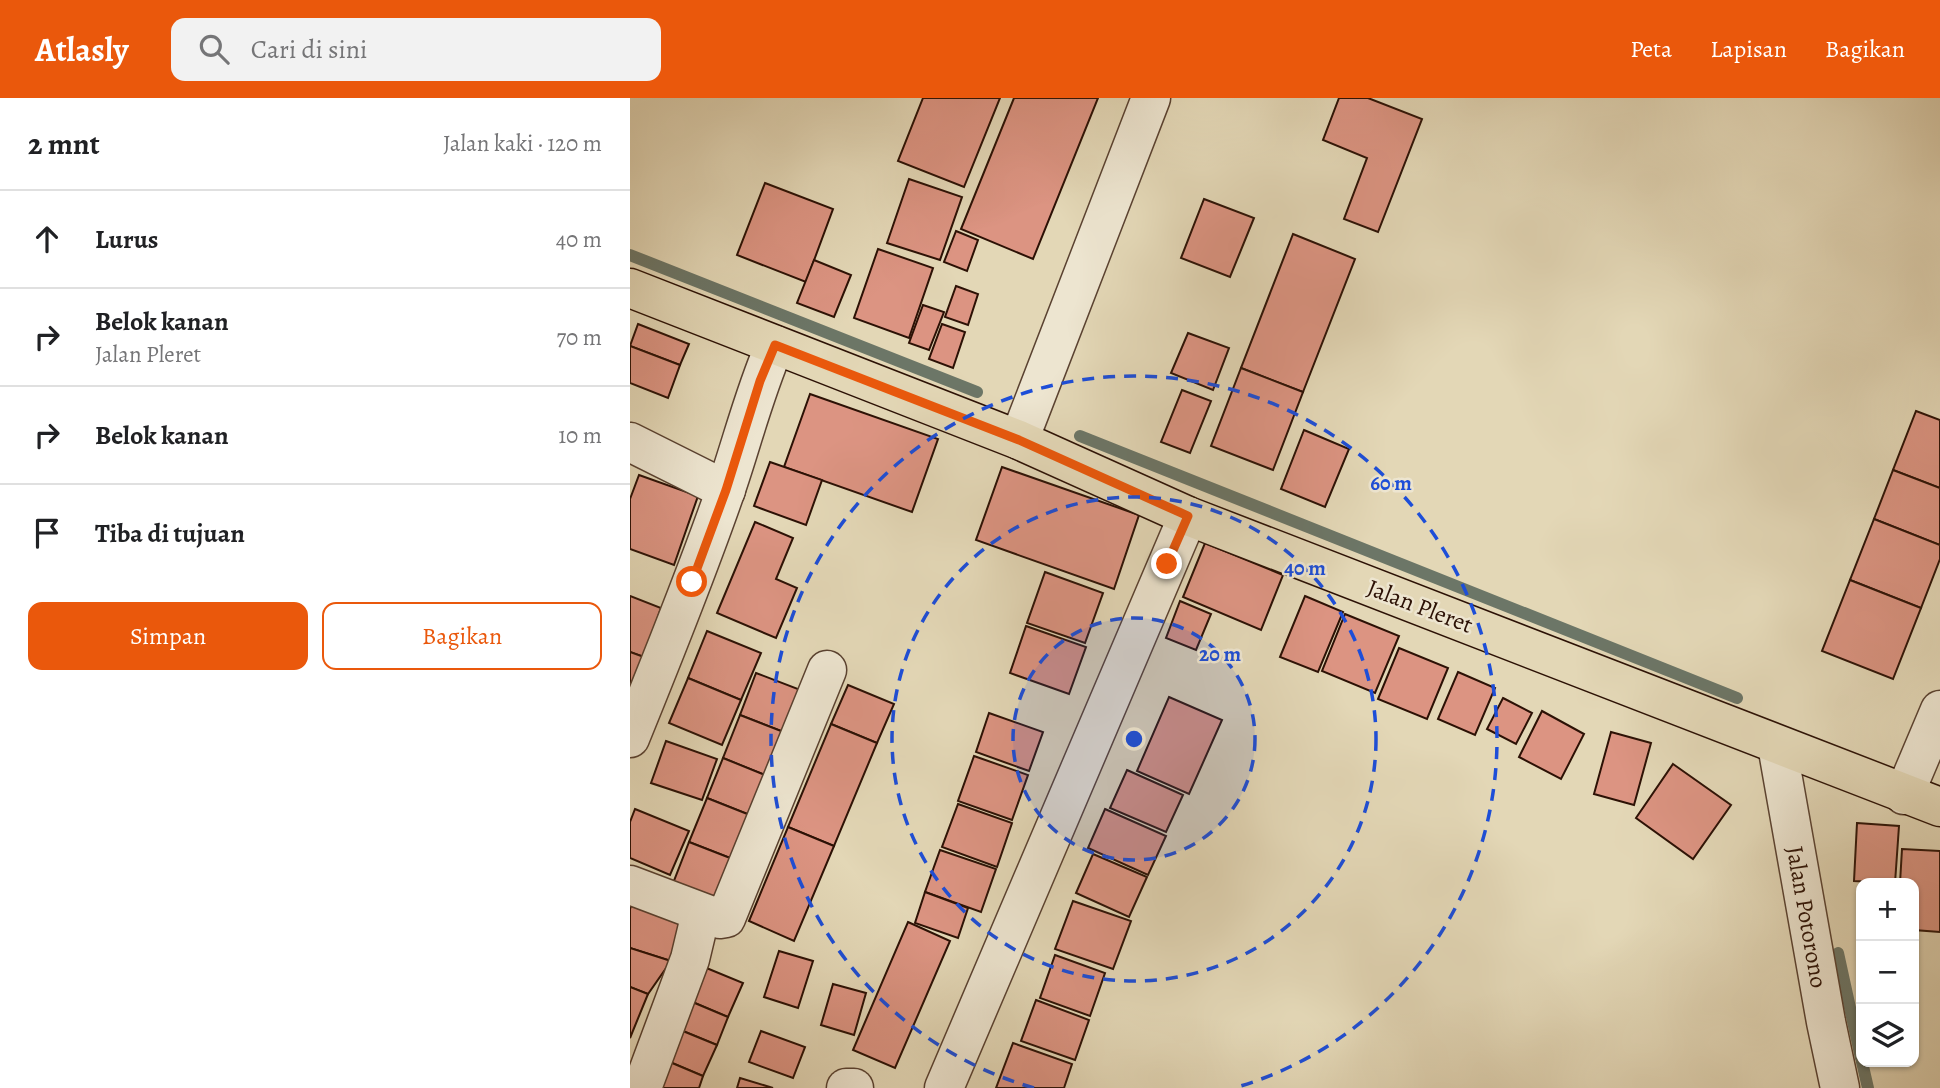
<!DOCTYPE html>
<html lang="id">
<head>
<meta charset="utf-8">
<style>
  :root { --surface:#fff; --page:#f2f2f2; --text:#202124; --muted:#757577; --line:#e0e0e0; --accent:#ea580c }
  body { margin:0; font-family:Alegreya,serif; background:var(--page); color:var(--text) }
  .controls { position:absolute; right:21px; bottom:21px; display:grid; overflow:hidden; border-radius:14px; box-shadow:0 2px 5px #0004 }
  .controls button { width:63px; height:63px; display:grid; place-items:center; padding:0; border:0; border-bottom:2px solid var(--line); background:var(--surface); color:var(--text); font:35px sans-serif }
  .stop { position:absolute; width:21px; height:21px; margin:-16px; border:5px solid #ea580c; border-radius:50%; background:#fff }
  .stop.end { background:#ea580c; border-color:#fff; box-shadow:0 2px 7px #0008 }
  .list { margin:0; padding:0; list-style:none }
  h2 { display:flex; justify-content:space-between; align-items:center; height:91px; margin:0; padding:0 28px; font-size:30px }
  h2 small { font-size:23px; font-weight:400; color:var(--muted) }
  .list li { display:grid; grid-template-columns:46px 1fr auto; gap:21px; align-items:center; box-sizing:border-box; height:98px; padding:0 28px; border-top:2px solid var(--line) }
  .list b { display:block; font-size:26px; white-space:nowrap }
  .list p { margin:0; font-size:23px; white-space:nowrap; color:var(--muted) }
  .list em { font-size:23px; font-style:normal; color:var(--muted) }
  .actions { display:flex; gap:14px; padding:21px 28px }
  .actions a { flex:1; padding:16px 0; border:2px solid var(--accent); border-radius:14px; text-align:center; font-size:24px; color:var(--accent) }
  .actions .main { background:var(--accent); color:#fff }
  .icon { flex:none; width:38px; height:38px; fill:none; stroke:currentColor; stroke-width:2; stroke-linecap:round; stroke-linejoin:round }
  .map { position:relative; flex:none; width:1310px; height:990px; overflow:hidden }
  header { display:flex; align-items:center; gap:42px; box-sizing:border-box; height:98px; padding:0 35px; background:var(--accent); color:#fff }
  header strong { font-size:33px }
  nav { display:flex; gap:38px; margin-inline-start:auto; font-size:24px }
  .search { width:490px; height:63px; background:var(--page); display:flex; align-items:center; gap:18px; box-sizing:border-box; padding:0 24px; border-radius:14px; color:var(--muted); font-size:26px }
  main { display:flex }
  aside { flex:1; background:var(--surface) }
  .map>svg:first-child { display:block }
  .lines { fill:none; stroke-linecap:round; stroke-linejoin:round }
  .stream { stroke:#6c7667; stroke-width:12 }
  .building { fill:#dc9482; stroke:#2c1105; stroke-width:2 }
  .minor-casing { stroke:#5a4231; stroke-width:41 }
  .major-casing { stroke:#2c1105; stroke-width:41 }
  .minor { stroke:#ede5d0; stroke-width:38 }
  .major { stroke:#e3d7b6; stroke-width:38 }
  .route { stroke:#ea580c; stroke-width:9 }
  .ring { fill:none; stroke:#1d4ed8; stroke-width:3.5; stroke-dasharray:12 9 }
  .labels { text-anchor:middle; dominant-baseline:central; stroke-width:5; stroke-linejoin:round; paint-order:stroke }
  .street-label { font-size:24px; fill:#2c1105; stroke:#ede5d0 }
  .centre { fill:#1d4ed8; stroke:#ede5d0; stroke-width:3.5 }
  .ring-label { font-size:21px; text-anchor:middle; font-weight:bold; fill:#1d4ed8; stroke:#ede5d0; stroke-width:5; stroke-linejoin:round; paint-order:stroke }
</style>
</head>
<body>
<header>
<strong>Atlasly</strong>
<div class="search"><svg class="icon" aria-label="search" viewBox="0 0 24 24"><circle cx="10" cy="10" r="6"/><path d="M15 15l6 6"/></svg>Cari di sini</div>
<nav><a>Peta</a><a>Lapisan</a><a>Bagikan</a></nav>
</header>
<main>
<aside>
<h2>2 mnt<small>Jalan kaki · 120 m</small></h2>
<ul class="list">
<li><svg class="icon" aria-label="ahead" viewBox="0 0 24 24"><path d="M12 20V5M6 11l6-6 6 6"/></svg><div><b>Lurus</b></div><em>40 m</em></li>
<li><svg class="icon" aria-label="right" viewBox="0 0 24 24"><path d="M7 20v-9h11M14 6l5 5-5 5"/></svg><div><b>Belok kanan</b><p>Jalan Pleret</p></div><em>70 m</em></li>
<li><svg class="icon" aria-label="right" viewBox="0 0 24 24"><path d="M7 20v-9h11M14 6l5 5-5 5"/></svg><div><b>Belok kanan</b></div><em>10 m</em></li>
<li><svg class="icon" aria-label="arrive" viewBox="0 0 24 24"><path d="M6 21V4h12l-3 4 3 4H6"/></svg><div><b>Tiba di tujuan</b></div></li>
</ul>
<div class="actions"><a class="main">Simpan</a><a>Bagikan</a></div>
</aside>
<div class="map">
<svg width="1310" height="990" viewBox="0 0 1310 990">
  <rect width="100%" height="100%" fill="#e3d7b6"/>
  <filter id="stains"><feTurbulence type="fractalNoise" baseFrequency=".00286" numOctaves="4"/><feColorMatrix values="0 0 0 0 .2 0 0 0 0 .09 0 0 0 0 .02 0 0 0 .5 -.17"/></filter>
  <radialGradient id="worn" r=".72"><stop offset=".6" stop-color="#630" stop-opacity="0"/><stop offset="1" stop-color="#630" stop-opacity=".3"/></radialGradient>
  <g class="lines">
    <g class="stream">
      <path d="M0,157L347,294"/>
      <path d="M450,338L1107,600"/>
      <path d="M1208,855L1231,960"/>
      <path d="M1232,964L1238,990"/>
    </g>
  </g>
  <g class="building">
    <path d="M293,0H370L334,89L268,63Z"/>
    <path d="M384,0H468L403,161L331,131Z"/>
    <path d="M709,0H738L792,21L748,134L714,121L737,60L693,42Z"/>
    <path d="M279,81L332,99L310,162L257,145Z"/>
    <path d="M135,85L203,111L176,184L107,157Z"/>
    <path d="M574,101L624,120L600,179L551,160Z"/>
    <path d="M326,133L348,142L337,173L314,164Z"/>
    <path d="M663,136L725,161L673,294L611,270Z"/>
    <path d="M248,151L303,170L279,240L224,220Z"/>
    <path d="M184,162L221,177L204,219L167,205Z"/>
    <path d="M326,188L348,196L338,227L315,219Z"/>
    <path d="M293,207L314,214L299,252L279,245Z"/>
    <path d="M8,226L59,246L50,267L0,248Z"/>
    <path d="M312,226L335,234L323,270L299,261Z"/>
    <path d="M558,235L599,250L583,292L541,275Z"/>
    <path d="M0,248L50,267L38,300L0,285Z"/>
    <path d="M611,270L673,294L643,372L581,348Z"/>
    <path d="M552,292L581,303L560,355L531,344Z"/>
    <path d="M180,296L308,341L282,414L154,369Z"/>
    <path d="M1286,313L1310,322V390L1263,372Z"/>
    <path d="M674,332L719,351L695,409L651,391Z"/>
    <path d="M140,364L192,382L176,427L124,408Z"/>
    <path d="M372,369L509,417L484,491L346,442Z"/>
    <path d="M1263,372L1310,390V447L1244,421Z"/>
    <path d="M9,377L68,398L44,467L0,451V401Z"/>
    <path d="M1244,421L1310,447V461L1291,510L1220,482Z"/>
    <path d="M125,424L163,440L146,481L167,490L146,540L87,515Z"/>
    <path d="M575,445L653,477L631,532L553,499Z"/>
    <path d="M415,474L473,495L455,545L397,525Z"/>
    <path d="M1220,482L1291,510L1263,581L1192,553Z"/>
    <path d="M0,498L31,510L14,559L0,554Z"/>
    <path d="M675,498L713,514L688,574L650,559Z"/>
    <path d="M550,503L581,516L566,552L536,540Z"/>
    <path d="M715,516L769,538L745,595L692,573Z"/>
    <path d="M396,528L456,549L439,596L380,575Z"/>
    <path d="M77,533L131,555L111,602L58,580Z"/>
    <path d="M769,550L818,570L797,621L748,601Z"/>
    <path d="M0,554L14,559L0,596Z"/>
    <path d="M828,574L865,590L845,637L808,621Z"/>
    <path d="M126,575L181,596L164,638L110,617Z"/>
    <path d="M58,580L111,602L92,647L39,625Z"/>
    <path d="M218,587L264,606L247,645L201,626Z"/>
    <path d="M539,599L592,622L559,696L507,673Z"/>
    <path d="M873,600L902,615L886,646L857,631Z"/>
    <path d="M912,613L954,636L931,681L889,659Z"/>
    <path d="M359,615L413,634L399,673L346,654Z"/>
    <path d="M110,617L164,638L147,682L93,660Z"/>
    <path d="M201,626L247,645L204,748L158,729Z"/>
    <path d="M981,634L1021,645L1004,707L964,696Z"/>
    <path d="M36,643L87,661L72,702L21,685Z"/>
    <path d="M344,658L398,677L382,722L328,703Z"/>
    <path d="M93,660L147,682L130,721L77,700Z"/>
    <path d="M1043,666L1101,707L1063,761L1006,720Z"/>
    <path d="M497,672L553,697L536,734L480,710Z"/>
    <path d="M77,700L130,721L113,765L59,744Z"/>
    <path d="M328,706L382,725L367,769L312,749Z"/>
    <path d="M5,711L59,733L40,777L0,760V724Z"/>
    <path d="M475,711L536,738L518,777L458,750Z"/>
    <path d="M1227,725L1269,728L1265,785L1224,783Z"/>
    <path d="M158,729L204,748L164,843L119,823Z"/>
    <path d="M59,744L113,765L96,809L42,788Z"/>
    <path d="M1272,751L1310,753V834L1284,832V785H1270Z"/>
    <path d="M310,752L366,771L351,814L295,794Z"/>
    <path d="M463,756L517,779L499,819L446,795Z"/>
    <path d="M295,794L338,810L328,840L285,825Z"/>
    <path d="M5,796L56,812L41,863L0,850V811Z"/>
    <path d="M443,803L501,823L483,871L425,851Z"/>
    <path d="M278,824L320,843L265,970L223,952Z"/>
    <path d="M0,850L41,863L18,896L0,889Z"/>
    <path d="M149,853L183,863L168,910L134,899Z"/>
    <path d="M425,857L475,875L460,918L410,900Z"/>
    <path d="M74,869L113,885L98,919L60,903Z"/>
    <path d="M203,886L236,895L224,937L191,927Z"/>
    <path d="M0,889L18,896L0,940Z"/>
    <path d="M406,902L459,922L445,962L391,943Z"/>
    <path d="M60,903L98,919L87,947L48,931Z"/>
    <path d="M48,931L87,947L73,978L35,962Z"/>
    <path d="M131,933L175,949L163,980L119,964Z"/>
    <path d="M383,945L442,966L434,990H366Z"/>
    <path d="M35,962L73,978L69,990H23Z"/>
    <path d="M110,980L143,990H107Z"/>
  </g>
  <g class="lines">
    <g class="minor-casing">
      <g id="minor">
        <path d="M389,342L521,0"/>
        <path d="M0,344L96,392"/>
        <path d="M0,640C33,559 66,477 95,394C112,345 124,295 145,247"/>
        <path d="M1147,647L1196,924L1210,990"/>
        <path d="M1274,697L1310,612"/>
        <path d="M0,787L90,821L96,820L197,572"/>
        <path d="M12,990L60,861L71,815"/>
        <path d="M216,990H224"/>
        <path d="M314,990L558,418"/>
      </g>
    </g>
    <g class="major-casing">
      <path id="major" d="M0,190L389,342L558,418L1310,709"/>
    </g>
    <use href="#minor" class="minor"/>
    <use href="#major" class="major"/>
  </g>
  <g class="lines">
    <path class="route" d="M62,484L96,392L130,283L145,247L389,342L558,418L537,466"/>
  </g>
  <circle cx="504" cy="641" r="121" fill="#1d4ed8" fill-opacity=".12"/>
  <g class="ring">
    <circle cx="504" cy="641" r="121"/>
    <circle cx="504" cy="641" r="242"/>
    <path d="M404 990A363 363 0 1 1 604 990"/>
  </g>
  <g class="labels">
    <g class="street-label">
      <text transform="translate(790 508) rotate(21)">Jalan Pleret</text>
      <text transform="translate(1177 819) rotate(80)">Jalan Potorono</text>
    </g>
  </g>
  <circle cx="504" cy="641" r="10" class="centre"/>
  <g class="ring-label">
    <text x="761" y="392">60 m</text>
    <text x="675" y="477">40 m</text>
    <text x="590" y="563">20 m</text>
  </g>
  <rect width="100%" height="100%" filter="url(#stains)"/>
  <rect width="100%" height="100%" fill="url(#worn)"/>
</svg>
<div class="controls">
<button>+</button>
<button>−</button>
<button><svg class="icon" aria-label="layers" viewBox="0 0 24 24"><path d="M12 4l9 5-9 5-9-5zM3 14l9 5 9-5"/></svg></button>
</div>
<div class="stop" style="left:62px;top:484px"></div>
<div class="stop end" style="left:537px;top:466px"></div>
</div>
</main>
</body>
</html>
